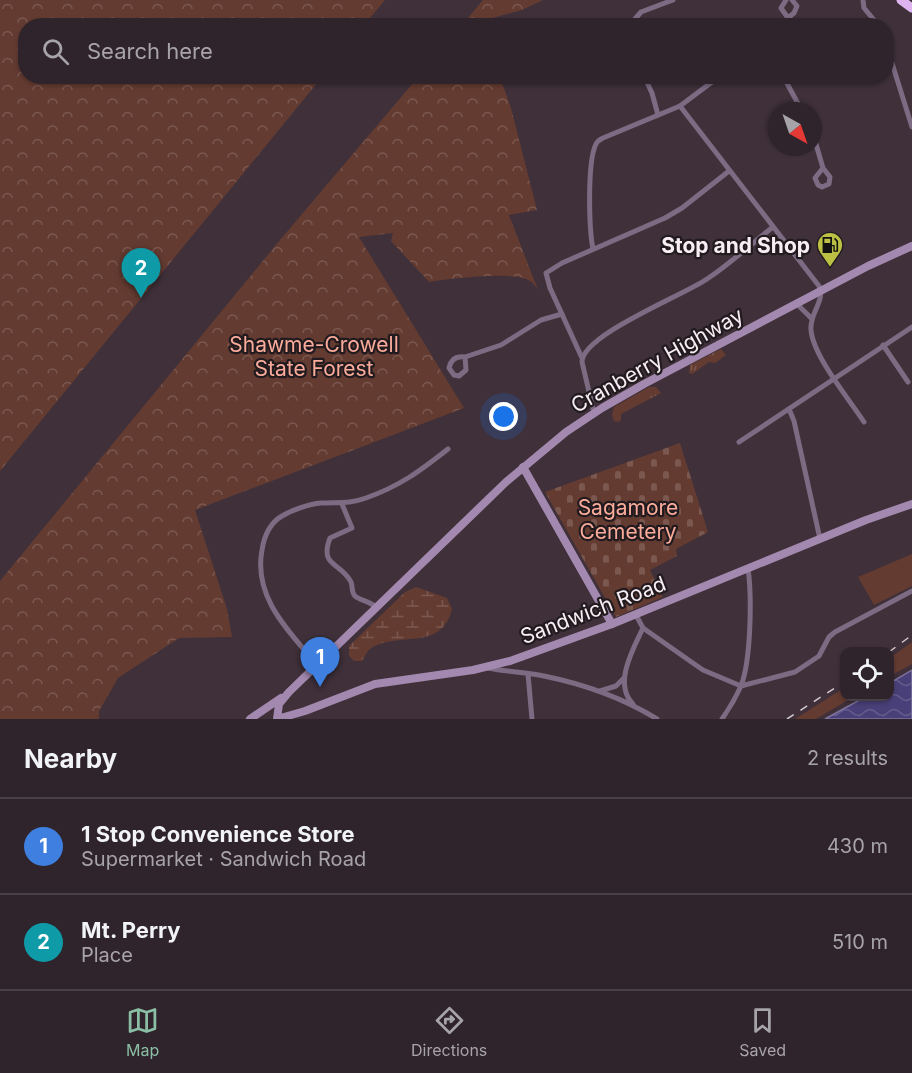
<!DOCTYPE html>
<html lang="en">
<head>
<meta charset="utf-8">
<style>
  :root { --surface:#2f242b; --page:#3b3037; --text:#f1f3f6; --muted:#a7a4a9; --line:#4a4147; --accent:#8abfa5 }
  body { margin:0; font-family:Inter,sans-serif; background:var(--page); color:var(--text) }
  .controls { position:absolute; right:18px; bottom:18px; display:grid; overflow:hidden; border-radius:12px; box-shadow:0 2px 4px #0004 }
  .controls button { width:54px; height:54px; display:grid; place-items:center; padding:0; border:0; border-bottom:2px solid var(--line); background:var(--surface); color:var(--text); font:30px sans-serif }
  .compass { position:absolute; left:768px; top:102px; width:54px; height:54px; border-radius:50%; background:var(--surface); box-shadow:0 2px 4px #0004; rotate:140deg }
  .you { position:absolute; left:504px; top:417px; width:21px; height:21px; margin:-15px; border:4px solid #fff; border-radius:50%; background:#1a73e8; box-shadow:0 0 0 9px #1a73e833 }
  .badge { display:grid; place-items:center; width:39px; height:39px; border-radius:50%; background:var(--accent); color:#fff; font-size:20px; font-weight:700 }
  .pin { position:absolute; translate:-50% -50px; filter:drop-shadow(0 2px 3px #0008) }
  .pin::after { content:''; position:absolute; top:32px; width:21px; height:18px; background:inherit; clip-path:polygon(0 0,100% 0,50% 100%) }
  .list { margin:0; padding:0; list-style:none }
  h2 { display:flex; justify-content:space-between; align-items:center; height:78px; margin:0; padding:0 24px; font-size:26px }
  h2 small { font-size:20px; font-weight:400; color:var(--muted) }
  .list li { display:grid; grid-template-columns:39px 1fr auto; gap:18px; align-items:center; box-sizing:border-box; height:96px; padding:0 24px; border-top:2px solid var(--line) }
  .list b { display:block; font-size:22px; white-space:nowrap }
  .list p { margin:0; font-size:20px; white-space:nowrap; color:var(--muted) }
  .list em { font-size:20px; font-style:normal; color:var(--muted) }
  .icon { flex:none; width:33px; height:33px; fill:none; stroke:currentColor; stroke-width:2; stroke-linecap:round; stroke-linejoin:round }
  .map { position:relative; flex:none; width:912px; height:719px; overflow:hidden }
  .search { position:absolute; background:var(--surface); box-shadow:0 2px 4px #0004; left:18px; right:18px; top:18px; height:66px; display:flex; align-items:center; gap:15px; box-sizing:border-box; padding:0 21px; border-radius:24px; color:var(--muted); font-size:22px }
  .sheet { height:270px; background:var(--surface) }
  nav { display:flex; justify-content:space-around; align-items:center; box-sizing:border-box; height:84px; border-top:2px solid var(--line); background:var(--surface); font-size:16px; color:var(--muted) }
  nav a { display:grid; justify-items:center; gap:3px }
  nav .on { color:var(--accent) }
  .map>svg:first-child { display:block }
  .grass { fill:url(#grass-tufts) }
  .forest { fill:url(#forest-crowns) }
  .wetland { fill:url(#wetland-marsh) }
  .cemetery { fill:url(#cemetery-stones) }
  .park { fill:#643b31 }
  .water { fill:url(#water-waves); stroke:#7e749e; stroke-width:1.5 }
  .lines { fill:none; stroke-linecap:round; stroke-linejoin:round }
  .street { stroke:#7c6b83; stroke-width:5 }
  .secondary { stroke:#a389af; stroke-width:8 }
  .highway { stroke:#ddb4ef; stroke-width:9 }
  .rail { stroke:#d4c9d0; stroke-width:1.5; stroke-dasharray:8 8; stroke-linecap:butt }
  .labels { text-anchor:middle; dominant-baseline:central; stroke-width:4.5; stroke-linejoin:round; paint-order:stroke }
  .poi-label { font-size:21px; font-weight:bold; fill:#f7edf3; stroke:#211b1f; text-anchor:end }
  .park-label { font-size:21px; fill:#faab99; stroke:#211b1f }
  .street-label { font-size:21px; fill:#f7edf3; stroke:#211b1f }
</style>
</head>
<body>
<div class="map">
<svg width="912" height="719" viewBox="0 0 912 719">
  <defs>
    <pattern id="grass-tufts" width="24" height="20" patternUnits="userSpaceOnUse" patternTransform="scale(1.5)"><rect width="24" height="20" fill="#643b31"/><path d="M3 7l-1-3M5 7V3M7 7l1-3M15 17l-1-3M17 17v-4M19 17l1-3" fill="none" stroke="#7b584f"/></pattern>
    <pattern id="forest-crowns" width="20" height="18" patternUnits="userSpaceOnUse" patternTransform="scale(1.5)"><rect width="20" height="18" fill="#643b31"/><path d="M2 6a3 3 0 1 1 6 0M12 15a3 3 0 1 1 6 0" fill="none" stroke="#7b584f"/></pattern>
    <pattern id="wetland-marsh" width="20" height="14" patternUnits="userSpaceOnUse" patternTransform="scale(1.5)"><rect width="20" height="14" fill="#643b31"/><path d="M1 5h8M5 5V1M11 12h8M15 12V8" fill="none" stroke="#7b584f"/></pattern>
    <pattern id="cemetery-stones" width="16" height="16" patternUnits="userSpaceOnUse" patternTransform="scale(1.5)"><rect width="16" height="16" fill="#643b31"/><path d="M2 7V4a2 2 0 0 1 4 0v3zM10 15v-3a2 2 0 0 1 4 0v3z" fill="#7b584f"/></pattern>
    <pattern id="water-waves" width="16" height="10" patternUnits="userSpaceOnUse" patternTransform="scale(1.5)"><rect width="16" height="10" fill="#4a4079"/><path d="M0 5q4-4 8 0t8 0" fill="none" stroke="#655c8c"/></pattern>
  </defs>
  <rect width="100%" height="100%" fill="#3f3039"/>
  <g class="grass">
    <path d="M721,349L726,355L715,363L709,362L692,374L689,373L690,365Z"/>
    <path d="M649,387H656L661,393L621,414V420L619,422L614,421L612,415L614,407Z"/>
  </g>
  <g class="forest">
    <path d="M0,0H385L364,25L26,26V76L322,77L0,471Z"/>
    <path d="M483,0H543L522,10L481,21L482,25H462Z"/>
    <path d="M419,76L500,77L511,108L537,210L509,215L538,290C535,286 533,282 528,280C511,271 449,279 429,282L391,241L393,233L359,237L464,408L195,510L227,609L232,637L179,638L118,678L99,711V719H0V581L280,240Z"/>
  </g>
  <path class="wetland" d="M416,587L447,598L452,609C441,653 397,630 370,649C366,652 365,657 362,661H354L349,656V646L405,592Z"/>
  <path class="cemetery" d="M680,443L708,532L676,549L677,556L650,570L663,597L616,617L545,492Z"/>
  <g class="park">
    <path d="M912,554V586L874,605L858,577Z"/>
    <path d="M912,642V664L890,676V658Z"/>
    <path d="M844,688V696L853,697L816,719H795Z"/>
  </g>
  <path class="water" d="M912,670V719H825L865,697L890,696V683Z"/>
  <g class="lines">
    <g class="street">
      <path d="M786,0L781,8L788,18L794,13L797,6L792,0"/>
      <path d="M863,0L864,8L879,26"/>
      <path d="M629,26L641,12L673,0"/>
      <path d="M886,44L912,127"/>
      <path d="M644,76L652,93L658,115"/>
      <path d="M783,76L802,111"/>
      <path d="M680,106L720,76"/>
      <path d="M813,134L823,168L830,177L829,184L822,187L818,185L815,178L823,168"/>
      <path d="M593,249C589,229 587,162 596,144C597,142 601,139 603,138L680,106L819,286C826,300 809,314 811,330C813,356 849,399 864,422"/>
      <path d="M796,303L811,318"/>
      <path d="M883,345L908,382"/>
      <path d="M465,357C457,356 451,359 449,368L454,375L459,376L466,370L465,357L501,345L541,320L562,314"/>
      <path d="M582,358L550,288L546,273L562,263L665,218L682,208L729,171"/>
      <path d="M789,409L794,421L820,539"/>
      <path d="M594,413L582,362C582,335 684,295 707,279C730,264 751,244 773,227"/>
      <path d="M739,442L912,327"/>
      <path d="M342,504L352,528L330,538C319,567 341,562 351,582C353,587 351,592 355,596C359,600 369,601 376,607"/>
      <path d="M636,615L643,628L690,661L703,670L741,686L795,672L819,656L829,637L835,632L912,591"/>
      <path d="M317,665C289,631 253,598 262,550C264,537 270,523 282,516C292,510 309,504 321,503C337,502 350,504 366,498C400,486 420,471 448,449"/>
      <path d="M488,668C507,672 526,672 544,676C583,684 623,698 657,719"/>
      <path d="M528,674L532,719"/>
      <path d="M600,691L616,686L624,678"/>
      <path d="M633,704C613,684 633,649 643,628"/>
      <path d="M722,719C729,709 736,697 741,686C751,660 752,597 748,568"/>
    </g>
    <g class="secondary">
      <path d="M912,246L868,266L644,384L602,408L566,432L506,482L289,692L279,704L277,719L305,711L375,684L473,670L510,661L612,624L866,520L912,504"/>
      <path d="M523,467L612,624"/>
      <path d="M250,719L281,698"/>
    </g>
    <path class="highway" d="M901,0L912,8"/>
    <g class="rail">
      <path d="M889,652L912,635"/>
      <path d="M787,719L844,682"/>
    </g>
  </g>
  <defs>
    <g id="fuel-pin" transform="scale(1.35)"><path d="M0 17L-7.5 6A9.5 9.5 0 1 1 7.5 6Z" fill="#bbc045" stroke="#211b1f"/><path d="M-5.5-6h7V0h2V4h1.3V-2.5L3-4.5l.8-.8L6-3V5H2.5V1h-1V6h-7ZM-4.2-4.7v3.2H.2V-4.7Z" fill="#111"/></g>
  </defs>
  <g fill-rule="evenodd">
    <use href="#fuel-pin" x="830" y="245"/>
  </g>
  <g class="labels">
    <g class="poi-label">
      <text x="810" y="245">Stop and Shop</text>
    </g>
    <g class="park-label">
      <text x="314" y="344">Shawme-Crowell<tspan x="314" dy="24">State Forest</tspan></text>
      <text x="628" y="507">Sagamore<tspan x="628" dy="24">Cemetery</tspan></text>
    </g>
    <g class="street-label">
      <text transform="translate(657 360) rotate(-29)">Cranberry Highway</text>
      <text transform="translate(593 610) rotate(-21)">Sandwich Road</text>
    </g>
  </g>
</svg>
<div class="controls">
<button><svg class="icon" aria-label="locate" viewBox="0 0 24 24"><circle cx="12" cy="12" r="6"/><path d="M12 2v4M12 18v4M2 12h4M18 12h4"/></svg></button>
</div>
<svg class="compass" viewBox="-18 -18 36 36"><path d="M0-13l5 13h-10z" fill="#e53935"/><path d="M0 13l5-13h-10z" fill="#a7a4a9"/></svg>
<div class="you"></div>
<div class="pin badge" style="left:320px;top:687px;background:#3f7fe0">1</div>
<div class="pin badge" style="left:141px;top:298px;background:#0f9aa8">2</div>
<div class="search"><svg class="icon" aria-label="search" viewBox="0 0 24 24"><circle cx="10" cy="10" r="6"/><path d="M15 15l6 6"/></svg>Search here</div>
</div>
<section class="sheet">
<h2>Nearby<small>2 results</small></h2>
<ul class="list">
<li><span class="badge" style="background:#3f7fe0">1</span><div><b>1 Stop Convenience Store</b><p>Supermarket · Sandwich Road</p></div><em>430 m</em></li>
<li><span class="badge" style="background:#0f9aa8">2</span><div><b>Mt. Perry</b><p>Place</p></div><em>510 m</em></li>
</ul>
</section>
<nav>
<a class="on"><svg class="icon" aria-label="map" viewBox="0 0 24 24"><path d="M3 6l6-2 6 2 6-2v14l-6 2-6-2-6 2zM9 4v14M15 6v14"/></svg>Map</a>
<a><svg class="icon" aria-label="directions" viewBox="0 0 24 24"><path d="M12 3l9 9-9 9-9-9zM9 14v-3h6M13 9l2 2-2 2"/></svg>Directions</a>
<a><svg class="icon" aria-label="saved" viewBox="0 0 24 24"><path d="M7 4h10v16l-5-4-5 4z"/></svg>Saved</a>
</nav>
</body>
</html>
